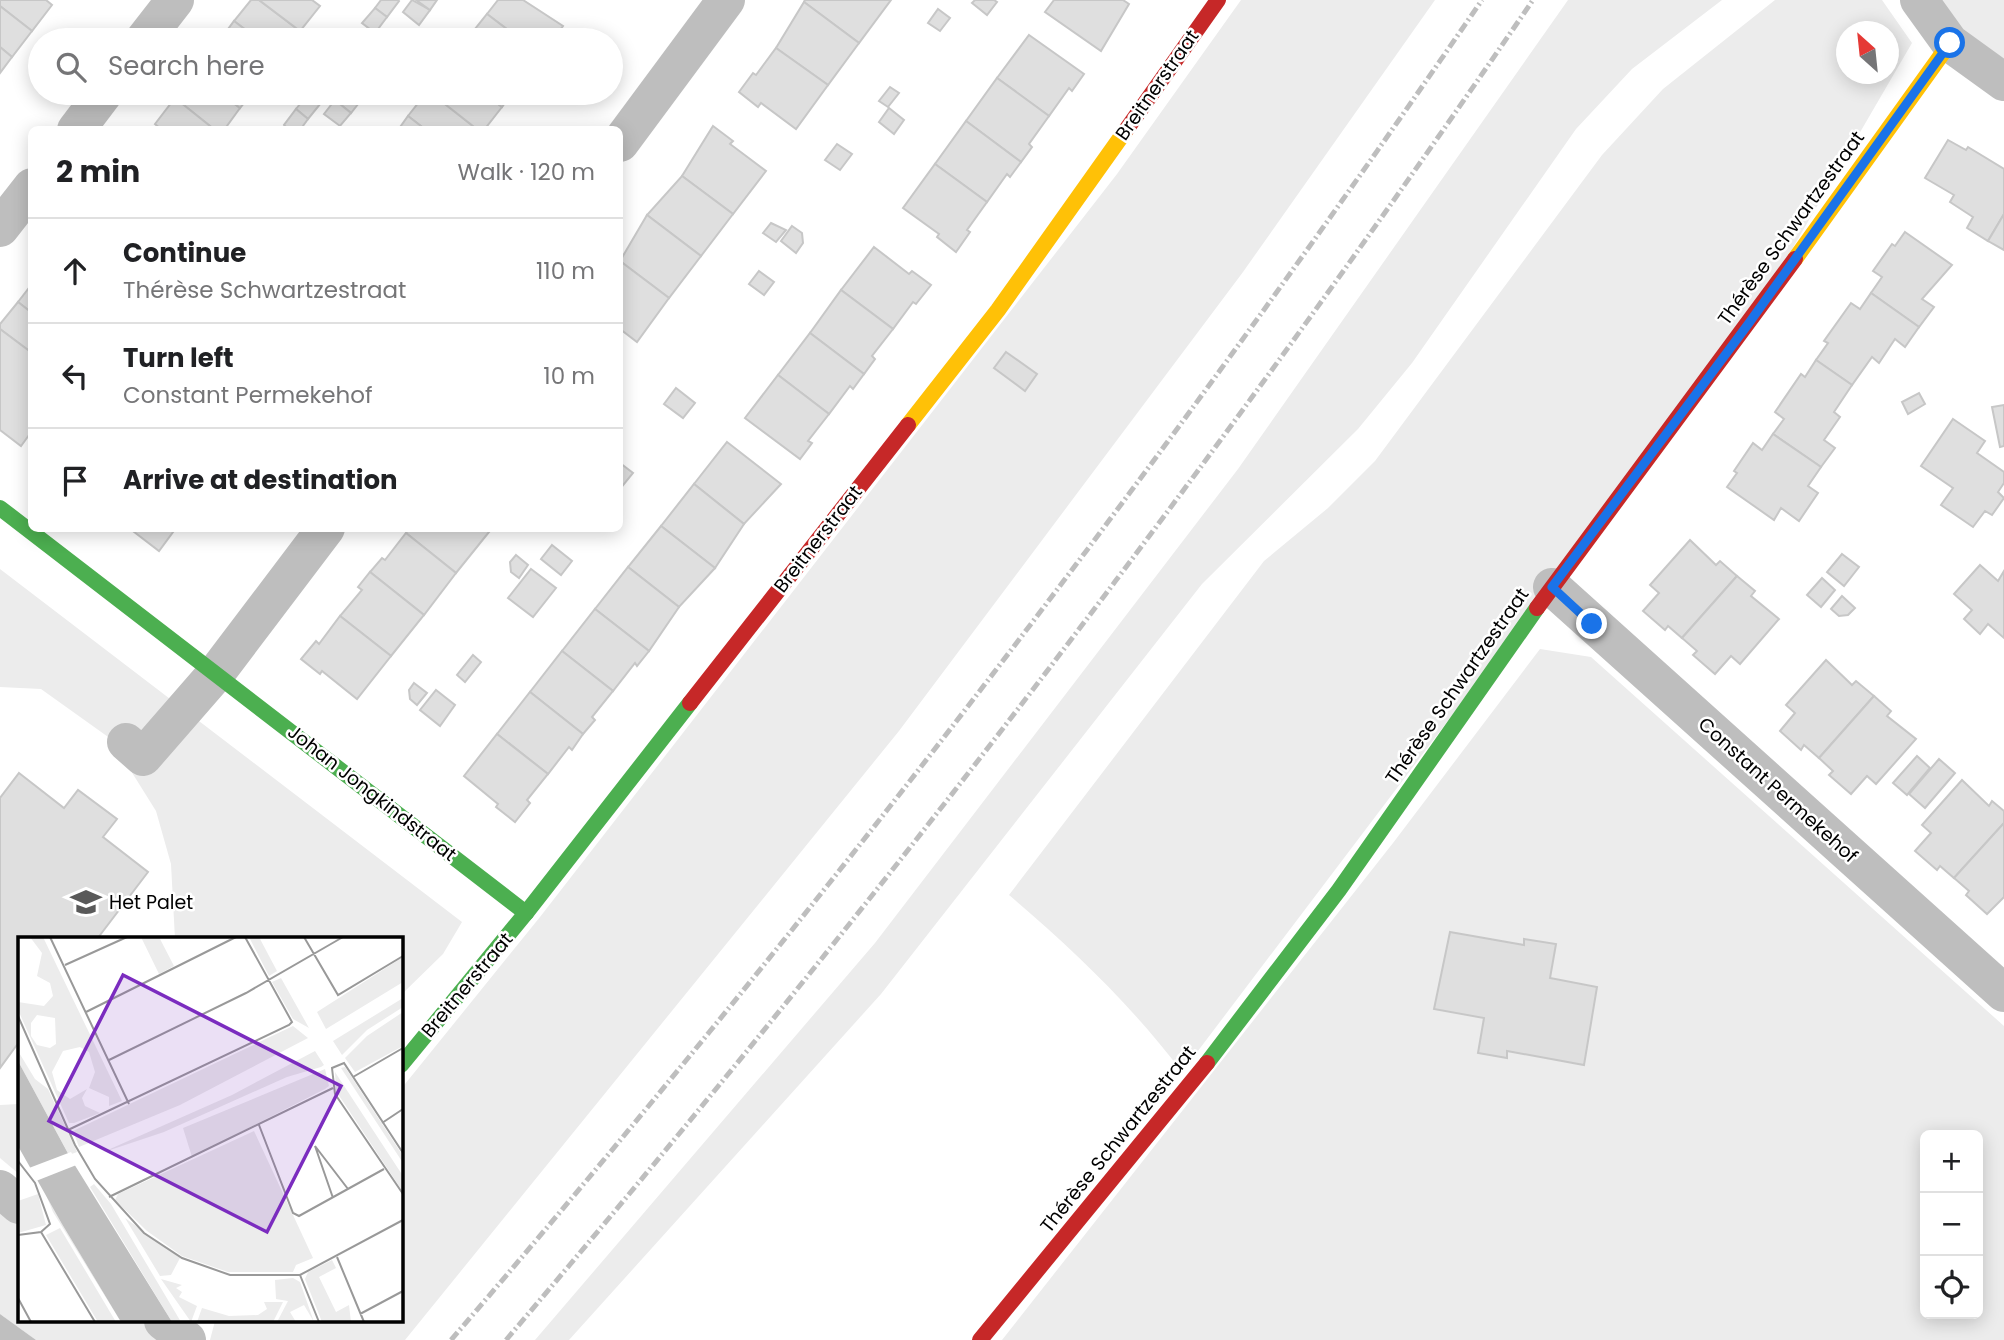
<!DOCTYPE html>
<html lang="en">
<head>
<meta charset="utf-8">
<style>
  :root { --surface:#fff; --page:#f2f2f2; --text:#202124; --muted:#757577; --line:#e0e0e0 }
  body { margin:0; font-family:Poppins,sans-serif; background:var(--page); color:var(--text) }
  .controls { position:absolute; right:21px; bottom:21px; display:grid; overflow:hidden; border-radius:10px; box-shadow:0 4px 18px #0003 }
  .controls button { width:63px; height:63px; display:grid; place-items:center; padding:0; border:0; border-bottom:2px solid var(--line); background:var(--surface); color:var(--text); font:35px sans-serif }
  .compass { position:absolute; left:1836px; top:21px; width:63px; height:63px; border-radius:50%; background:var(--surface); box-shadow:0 4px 18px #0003; rotate:333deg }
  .stop { position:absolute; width:21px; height:21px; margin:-16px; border:5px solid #1a73e8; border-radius:50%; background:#fff }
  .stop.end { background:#1a73e8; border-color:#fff; box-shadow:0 2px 7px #0008 }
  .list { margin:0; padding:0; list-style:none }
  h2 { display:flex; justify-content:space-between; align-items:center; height:91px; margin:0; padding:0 28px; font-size:30px }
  h2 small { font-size:23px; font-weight:400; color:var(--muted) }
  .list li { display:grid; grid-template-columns:46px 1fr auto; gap:21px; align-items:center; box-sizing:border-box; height:105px; padding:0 28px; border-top:2px solid var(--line) }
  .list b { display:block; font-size:26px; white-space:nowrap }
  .list p { margin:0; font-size:23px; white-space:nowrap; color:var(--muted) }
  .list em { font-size:23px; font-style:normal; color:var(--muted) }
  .icon { flex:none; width:38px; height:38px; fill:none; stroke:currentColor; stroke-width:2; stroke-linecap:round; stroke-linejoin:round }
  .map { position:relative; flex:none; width:2004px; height:1340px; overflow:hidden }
  .search { position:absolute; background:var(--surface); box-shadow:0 4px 18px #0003; left:28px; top:28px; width:595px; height:77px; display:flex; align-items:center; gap:18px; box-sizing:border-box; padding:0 24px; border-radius:38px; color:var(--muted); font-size:26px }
  .panel { position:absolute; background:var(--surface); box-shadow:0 4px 18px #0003; left:28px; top:126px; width:595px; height:406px; border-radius:10px }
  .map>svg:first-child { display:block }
  .green { fill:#ececec; fill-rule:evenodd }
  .water { fill:#bfbfbf }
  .building { fill:#dfdfdf; stroke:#c7c7c7; stroke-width:2 }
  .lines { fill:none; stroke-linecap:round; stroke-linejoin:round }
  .street { stroke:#bebebe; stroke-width:38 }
  .fast { stroke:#4caf50; stroke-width:16 }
  .slow { stroke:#ffc107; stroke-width:16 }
  .jam { stroke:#c62828; stroke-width:16 }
  .rail { stroke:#bebebe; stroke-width:5; stroke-dasharray:10 3.5 2 3.5; stroke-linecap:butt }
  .route { stroke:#1a73e8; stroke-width:9 }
  .labels { text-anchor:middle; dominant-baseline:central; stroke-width:5; stroke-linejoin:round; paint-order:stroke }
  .street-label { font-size:19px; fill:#000; stroke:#fff }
  .poi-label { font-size:19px; fill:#000; stroke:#fff; text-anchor:start }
  .inset-road { fill:none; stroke:#999; stroke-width:2 }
  .view { fill:#7b2cbf; fill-opacity:0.15; stroke:#7b2cbf; stroke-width:3.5 }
  .inset-edge { fill:none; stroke:#000; stroke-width:3.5 }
</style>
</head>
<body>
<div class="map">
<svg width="2004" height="1340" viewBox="0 0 2004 1340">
  <rect width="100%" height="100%" fill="#fff"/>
  <g class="green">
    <path d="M1241,0H1435L1243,272L899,731L405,1340H210L215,1321H401V1089L540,917L1117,174Z"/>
    <path d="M1568,0H1722L1632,69L1576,129L1412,363L1358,429L1202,584L881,994L569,1340H535L875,943L1238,469Z"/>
    <path d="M1775,0H1882L1912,43L1749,323L1182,1072C1132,1006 1073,949 1009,895L1264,561L1328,508L1375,461L1602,155L1663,89ZM1846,32H1888V74H1846Z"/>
    <path d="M1940,0H2004V66L1982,54Z"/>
    <path d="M0,569L462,922L443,954L401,995V939H175L171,864L156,811L111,739L41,689L0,687Z"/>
    <path d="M1540,649L1591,657L2004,1026V1340H1002L1393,843ZM1925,1135H1978V1314H1925Z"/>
    <path d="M19,1104V1174L0,1158V1105Z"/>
    <path d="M0,1207L19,1222V1321H145L170,1340H36L0,1314Z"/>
  </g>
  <path class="water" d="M0,1314L36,1340H0Z"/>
  <g class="building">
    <path d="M0,0H46L52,5L32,31L0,6Z"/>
    <path d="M251,0H259L300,31L293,40H259L234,21Z"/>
    <path d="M259,0H312L320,6L300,31Z"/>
    <path d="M381,0H398L399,1L387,17L375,8Z"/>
    <path d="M412,0L430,10L419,25L403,12Z"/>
    <path d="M416,0H437L430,10Z"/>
    <path d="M498,0H523L563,26L553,40H521L487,14Z"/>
    <path d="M805,0H891L859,43L804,2Z"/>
    <path d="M975,0H994L997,2L987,15L972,3Z"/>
    <path d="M1054,0H1123L1129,4L1101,51L1045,12Z"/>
    <path d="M804,2L859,43L828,85L776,48Z"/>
    <path d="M0,6L32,31L12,57L0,47Z"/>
    <path d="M375,8L387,17L375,33L362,23Z"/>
    <path d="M938,9L950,18L940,31L928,23Z"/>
    <path d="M487,14L521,40L467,39Z"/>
    <path d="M234,21L259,40H220Z"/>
    <path d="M1029,35L1084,74L1072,91L1069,88L1049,116L997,78Z"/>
    <path d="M0,47L12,57L0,73Z"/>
    <path d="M776,48L828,85L796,129L761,103L758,107L739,92L753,73L756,75Z"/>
    <path d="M997,78L1049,116L1029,144L1032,147L1021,162L966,121Z"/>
    <path d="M890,87L899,93L888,107L879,101Z"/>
    <path d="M179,93H221L240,108L224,130H215L175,98Z"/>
    <path d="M221,93H252L240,108Z"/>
    <path d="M341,93H354L362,99L351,113L335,100Z"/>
    <path d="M426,93H431L478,130H426L408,116Z"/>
    <path d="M431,93H484L502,107L484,130H478Z"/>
    <path d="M484,93H512L502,107Z"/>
    <path d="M308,94L321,103L308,119L296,109Z"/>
    <path d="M175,98L215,130H162L155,124Z"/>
    <path d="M335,100L351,113L340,126L324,114Z"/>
    <path d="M889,108L904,120L894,134L879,122Z"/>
    <path d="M296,109L308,119L300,130H289L284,125Z"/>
    <path d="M408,116L426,130H398Z"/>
    <path d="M966,121L1021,162L1010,177L1007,174L987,202L935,164Z"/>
    <path d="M713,126L733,141L730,144L766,171L733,214L682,176Z"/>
    <path d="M1948,140L1966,150L1968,147L2004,169V214L1988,241L1967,228L1973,217L1950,202L1954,195L1925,178Z"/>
    <path d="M837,144L852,154L840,170L825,160Z"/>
    <path d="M935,164L987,202L967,230L970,232L956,252L937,237L939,234L903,208Z"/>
    <path d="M682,176L733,214L701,256L647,215Z"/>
    <path d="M2004,214V250L1988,241Z"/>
    <path d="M647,215L701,256L669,298L620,261Z"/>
    <path d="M771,223L786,230L776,242L763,233Z"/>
    <path d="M792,226L802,233L803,243L796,253L781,241Z"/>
    <path d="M1905,232L1952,265L1922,299L1934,307L1919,327L1871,293L1882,277L1873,271L1892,244L1895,246Z"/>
    <path d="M874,247L909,274L912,271L931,285L916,304L913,302L893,329L841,290Z"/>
    <path d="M620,261L669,298L637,342L620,329Z"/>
    <path d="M759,271L774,282L764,295L749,284Z"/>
    <path d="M32,284V313L18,302Z"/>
    <path d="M841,290L893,329L872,356L875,359L864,374L810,333Z"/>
    <path d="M1871,293L1919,327L1905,347L1895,339L1879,363L1872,357L1852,385L1816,360L1828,343L1824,341L1851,303L1860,309Z"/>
    <path d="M18,302L32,313V353L0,329V324Z"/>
    <path d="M0,329L32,353V437L29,435L21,446L0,430Z"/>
    <path d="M810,333L864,374L853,389L850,386L829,414L778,375Z"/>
    <path d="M1006,352L1037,374L1025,391L994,368Z"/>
    <path d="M1816,360L1852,385L1834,412L1840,417L1824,440L1835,448L1821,467L1773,434L1784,419L1775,412L1801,374L1805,377Z"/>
    <path d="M778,375L829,414L808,441L812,443L800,459L745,418Z"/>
    <path d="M676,388L695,403L683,418L664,404Z"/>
    <path d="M1919,393L1925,404L1908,414L1902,402Z"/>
    <path d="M2004,405V446L2000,447L1992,407Z"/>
    <path d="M1953,419L1985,441L1977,453L2004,472V483L1998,492L2004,498L1992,515L1985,511L1973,527L1941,505L1953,488L1921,466Z"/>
    <path d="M1773,434L1821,467L1808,486L1818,493L1799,521L1781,508L1774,520L1727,487L1737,473L1734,471L1753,443L1762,450Z"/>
    <path d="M727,442L781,484L744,524L694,484Z"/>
    <path d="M620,463L633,473L620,489Z"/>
    <path d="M694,484L744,524L715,568L661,526Z"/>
    <path d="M661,526L715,568L679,607L628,567Z"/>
    <path d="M129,528H176L159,551Z"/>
    <path d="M410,528H485L489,532L456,573L406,533Z"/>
    <path d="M406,533L456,573L424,615L370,572L382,558L385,560Z"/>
    <path d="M1690,540L1716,565L1720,561L1737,576L1682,638L1668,626L1665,630L1643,611L1659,593L1650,585Z"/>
    <path d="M552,545L572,561L561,575L541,559Z"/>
    <path d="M1842,554L1859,567L1844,586L1827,572Z"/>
    <path d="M516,555L528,565L519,578L511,572L510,562Z"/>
    <path d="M1980,565L1998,581L2004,571V638L1988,624L1980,634L1964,619L1972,610L1954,594Z"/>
    <path d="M628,567L679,607L649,651L595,609Z"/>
    <path d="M531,569L556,588L533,617L508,598Z"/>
    <path d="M370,572L424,615L391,656L340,616L362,590L358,587Z"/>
    <path d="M1737,576L1755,591L1751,596L1779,619L1740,664L1731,656L1715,674L1693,655L1697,651L1682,638Z"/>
    <path d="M1822,578L1835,590L1821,607L1807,595Z"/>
    <path d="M1842,596L1855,608L1848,615L1839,616L1831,609Z"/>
    <path d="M595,609L649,651L637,666L635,663L613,691L562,651Z"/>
    <path d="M340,616L391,656L357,699L322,671L320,674L301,659L316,641L319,644Z"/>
    <path d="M562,651L613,691L592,717L595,720L583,734L530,692Z"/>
    <path d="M473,655L481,662L465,682L457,675Z"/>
    <path d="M1826,660L1852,685L1856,681L1874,696L1819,758L1804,745L1801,750L1780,731L1795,713L1786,705Z"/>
    <path d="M414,683L427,693L417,705L410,699L409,690Z"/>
    <path d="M436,690L455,705L440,726L420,710Z"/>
    <path d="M530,692L583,734L572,750L569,747L548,774L497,734Z"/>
    <path d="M1874,696L1891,711L1887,716L1916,739L1876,784L1867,776L1851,794L1829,775L1833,771L1819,758Z"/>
    <path d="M497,734L548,774L527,800L530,803L515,822L496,807L498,804L464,776Z"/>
    <path d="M1917,756L1930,768L1907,795L1893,783Z"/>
    <path d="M1939,759L1955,773L1925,808L1909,794Z"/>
    <path d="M19,773L64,808L78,790L117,819L103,837L148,872L97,939H19V1042L0,1068V798Z"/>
    <path d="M1962,780L1989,806L1992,801L2004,811V823L1954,878L1940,866L1937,870L1915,851L1931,833L1922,825Z"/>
    <path d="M2004,823V897L1987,914L1966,895L1969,891L1954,878Z"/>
    <path d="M1450,932L1524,945V939L1556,944L1550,978L1597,987L1584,1065L1507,1051V1058L1478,1053L1484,1018L1434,1009Z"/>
  </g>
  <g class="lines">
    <g class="street">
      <path d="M1919,0L1950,43L2004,82"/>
      <path d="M144,40L175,0"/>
      <path d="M76,130L104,93"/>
      <path d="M620,143L726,0"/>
      <path d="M0,228L32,187"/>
      <path d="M1552,587L2004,993"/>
      <path d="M126,742L143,757L217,672L326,528"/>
      <path d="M0,1189L19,1205"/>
      <path d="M163,1321L187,1340"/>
    </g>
    <g class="fast">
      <path d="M0,508L526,913"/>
      <path d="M1207,1063L1339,890L1537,608"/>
      <path d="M401,1065L526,913L690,703"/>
    </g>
    <g class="slow">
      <path d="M1795,259L1950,43"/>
      <path d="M908,425L998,310L1126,130"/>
    </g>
    <g class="jam">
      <path d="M1126,130L1218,0"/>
      <path d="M1537,608L1795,259"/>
      <path d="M690,703L908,425"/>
      <path d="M980,1340L1207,1063"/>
    </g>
    <g class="rail">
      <path d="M451,1340C819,913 1163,465 1482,0"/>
      <path d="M506,1340C872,911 1215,465 1533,0"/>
    </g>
  </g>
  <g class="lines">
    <path class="route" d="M1592,624L1552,587L1749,323L1950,43"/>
  </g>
  <defs>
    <g id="school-bare" transform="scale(2.415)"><path d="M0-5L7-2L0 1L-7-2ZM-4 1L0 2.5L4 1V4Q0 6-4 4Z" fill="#595959" stroke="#fff" stroke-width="2.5" paint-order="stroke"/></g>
  </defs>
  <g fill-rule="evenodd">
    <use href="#school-bare" x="86" y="902"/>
  </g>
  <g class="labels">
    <g class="street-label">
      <text transform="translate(1157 85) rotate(-55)">Breitnerstraat</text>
      <text transform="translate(1791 228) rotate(-54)">Thérèse Schwartzestraat</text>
      <text transform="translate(818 539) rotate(-52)">Breitnerstraat</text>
      <text transform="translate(1457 686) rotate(-55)">Thérèse Schwartzestraat</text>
      <text transform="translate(1778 790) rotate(42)">Constant Permekehof</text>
      <text transform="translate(372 793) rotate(38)">Johan Jongkindstraat</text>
      <text transform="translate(467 985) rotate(-50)">Breitnerstraat</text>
      <text transform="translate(1118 1139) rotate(-51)">Thérèse Schwartzestraat</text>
    </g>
    <g class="poi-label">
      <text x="109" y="902">Het Palet</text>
    </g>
  </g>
  <g transform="translate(18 937)">
    <rect width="385" height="385" fill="#fff"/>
    <path d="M12,0H25L104,164L91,169V160L71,151L77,135L71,115L62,110L45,114L34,135L39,153L52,162L69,152L64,161L67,169L82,176L56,186H51L0,73V65L26,69L35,59L32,46L19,39L24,16ZM19,78L37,81L38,107L32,111L19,108L13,99V86ZM123,0H141L156,29L141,37ZM231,0H241L259,34L251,39ZM385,20V45L308,92L299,75ZM263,41L291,91L275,82L254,45ZM385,61V70L349,93L324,118L315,104ZM385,75V109L337,135L327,121L349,99ZM275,89L290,101L162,168L61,210L55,194ZM0,114L17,142L30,152L59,215L51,218L0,124ZM297,114L306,128L303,130L269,140L146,195L83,216L214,158ZM327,130L385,219V226L323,131ZM307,132L311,149L307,152L174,220L165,191ZM317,135L385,239V255L318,154ZM236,194L295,321L278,328L275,335H210L164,319L129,294L97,263L100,257ZM22,243L43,285L103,385L35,275ZM76,247L93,267L163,385H154L72,250ZM20,257L28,288L0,296V264ZM107,281L162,321L153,338L142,339ZM42,291L98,385H80L28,298ZM314,323L318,331L301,340L318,375L331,368L333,385H304L287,342L290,335ZM275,341L282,345L296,385L286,368L272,375L278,385H259L270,364L258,362L257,343ZM143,342L164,348L158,351L164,355L161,360L179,369L173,385ZM246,365H265L255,385H179L184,371L211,379L240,378L249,372Z" fill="#ececec" fill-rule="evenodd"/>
    <path d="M0,124L53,222L154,385H103L44,287L0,209Z" fill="#bfbfbf"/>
    <path d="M53,215L61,227L18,244L11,231Z" fill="#fff"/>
    <path class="inset-road" d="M32,0L111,167M286,0L320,58L385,19M47,28L109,0M68,75L218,0M0,79L57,208L77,242L126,296L164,321L212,338H282L385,283M91,123L228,56L325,0M335,140L385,111M364,186L385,172M241,188L275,276L281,279L366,232M50,193L271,88L274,85L227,0M385,216L326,126L314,131L317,157L385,257M0,224L17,246L32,287L23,295L0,298M91,260L315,151M315,261L297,209L330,252M23,295L77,385M319,320L346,385M282,338L301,385M0,361L13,385M342,377L385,354"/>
    <path class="view" d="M105,38L323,149L249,295L31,184Z"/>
    <rect width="385" height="385" class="inset-edge"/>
  </g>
</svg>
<div class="controls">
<button>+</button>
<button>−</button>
<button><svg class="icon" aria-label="locate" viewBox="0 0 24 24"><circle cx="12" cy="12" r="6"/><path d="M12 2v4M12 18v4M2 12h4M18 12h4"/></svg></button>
</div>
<svg class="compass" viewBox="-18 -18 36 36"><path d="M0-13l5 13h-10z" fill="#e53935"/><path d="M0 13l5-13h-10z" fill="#757577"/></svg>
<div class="stop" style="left:1950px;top:43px"></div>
<div class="stop end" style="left:1592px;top:624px"></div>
<div class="search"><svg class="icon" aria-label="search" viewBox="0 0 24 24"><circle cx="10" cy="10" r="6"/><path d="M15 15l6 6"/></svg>Search here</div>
<section class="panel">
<h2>2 min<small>Walk · 120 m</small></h2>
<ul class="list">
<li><svg class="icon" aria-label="ahead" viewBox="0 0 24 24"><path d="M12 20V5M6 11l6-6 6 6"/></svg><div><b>Continue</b><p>Thérèse Schwartzestraat</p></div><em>110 m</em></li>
<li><svg class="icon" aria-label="left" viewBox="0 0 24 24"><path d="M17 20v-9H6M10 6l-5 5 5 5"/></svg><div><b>Turn left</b><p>Constant Permekehof</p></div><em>10 m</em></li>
<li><svg class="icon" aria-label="arrive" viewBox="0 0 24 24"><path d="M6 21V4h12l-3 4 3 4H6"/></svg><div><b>Arrive at destination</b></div></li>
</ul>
</section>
</div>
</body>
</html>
